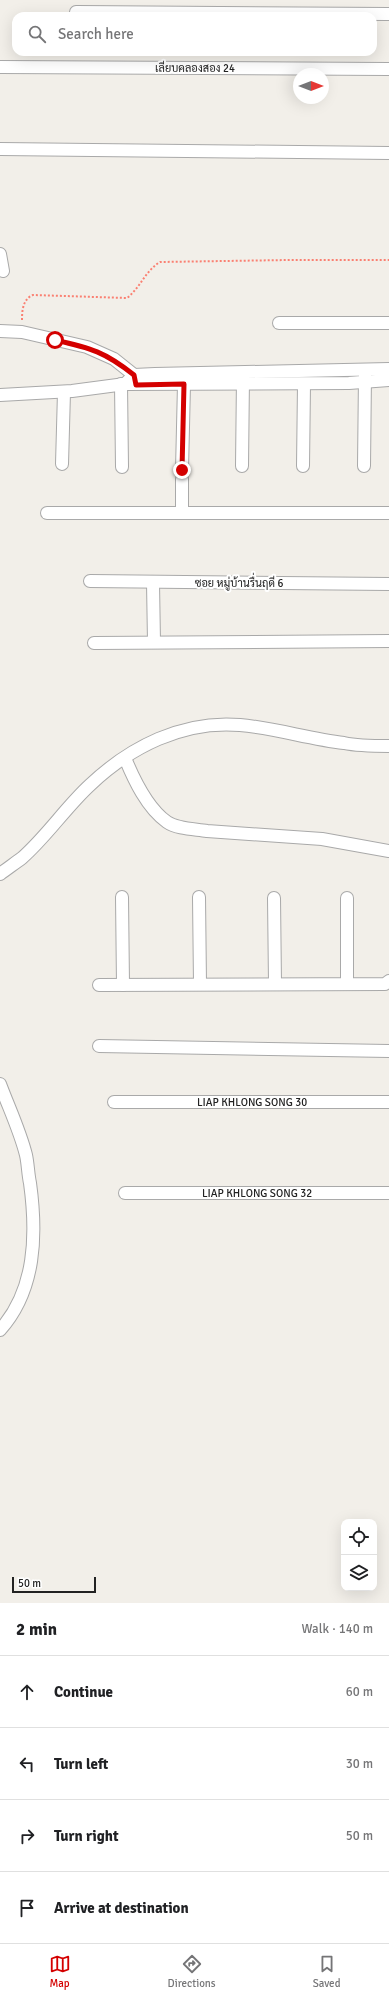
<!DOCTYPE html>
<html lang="en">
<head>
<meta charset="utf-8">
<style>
  :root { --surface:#fff; --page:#f2f2f2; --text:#202124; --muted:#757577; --line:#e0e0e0; --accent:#d40000 }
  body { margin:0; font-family:Signika,Sarabun,sans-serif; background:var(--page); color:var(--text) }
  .controls { position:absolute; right:12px; bottom:12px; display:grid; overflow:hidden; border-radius:8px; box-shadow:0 4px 16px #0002 }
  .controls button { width:36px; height:36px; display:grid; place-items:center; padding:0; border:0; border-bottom:1px solid var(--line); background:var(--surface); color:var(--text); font:20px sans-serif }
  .compass { position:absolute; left:293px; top:68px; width:36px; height:36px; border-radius:50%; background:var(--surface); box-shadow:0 4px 16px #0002; rotate:90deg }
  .scale { position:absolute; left:12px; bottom:10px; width:84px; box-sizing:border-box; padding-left:4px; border:2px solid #222; border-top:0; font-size:11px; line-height:14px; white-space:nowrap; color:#222; -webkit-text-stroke:3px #fff; paint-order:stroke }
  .stop { position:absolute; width:12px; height:12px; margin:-9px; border:3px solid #d40000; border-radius:50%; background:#fff }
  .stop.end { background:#d40000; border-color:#fff; box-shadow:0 1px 4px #0008 }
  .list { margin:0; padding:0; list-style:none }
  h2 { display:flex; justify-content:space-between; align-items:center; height:52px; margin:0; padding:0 16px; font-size:17px }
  h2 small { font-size:13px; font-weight:400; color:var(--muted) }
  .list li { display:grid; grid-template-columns:26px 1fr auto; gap:12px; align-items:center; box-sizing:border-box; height:72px; padding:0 16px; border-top:1px solid var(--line) }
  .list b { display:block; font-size:15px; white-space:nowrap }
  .list em { font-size:13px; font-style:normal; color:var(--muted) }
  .icon { flex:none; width:22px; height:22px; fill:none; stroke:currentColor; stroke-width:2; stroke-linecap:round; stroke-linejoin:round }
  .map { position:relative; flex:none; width:389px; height:1603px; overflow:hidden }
  .search { position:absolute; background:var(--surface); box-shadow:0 4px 16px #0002; left:12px; right:12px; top:12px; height:44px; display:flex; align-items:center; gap:10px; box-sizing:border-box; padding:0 14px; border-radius:12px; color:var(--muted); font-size:15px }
  .sheet { height:340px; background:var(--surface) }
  nav { display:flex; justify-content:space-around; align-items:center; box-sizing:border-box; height:56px; border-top:1px solid var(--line); background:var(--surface); font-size:11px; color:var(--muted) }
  nav a { display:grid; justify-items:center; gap:2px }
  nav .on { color:var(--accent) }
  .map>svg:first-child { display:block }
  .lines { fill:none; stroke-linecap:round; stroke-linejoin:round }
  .minor-casing { stroke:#a9a9a9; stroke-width:14 }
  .path { stroke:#fa8072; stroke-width:2; stroke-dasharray:2 2; stroke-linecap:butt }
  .minor { stroke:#fff; stroke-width:12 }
  .route { stroke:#d40000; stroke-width:5 }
  .labels { text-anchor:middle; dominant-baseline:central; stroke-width:4; stroke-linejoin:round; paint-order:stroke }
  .street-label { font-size:11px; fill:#222; stroke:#fff }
</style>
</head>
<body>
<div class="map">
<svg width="389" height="1603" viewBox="0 0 389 1603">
  <rect width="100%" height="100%" fill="#f2efe9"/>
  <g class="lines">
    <g class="minor-casing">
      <g id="minor">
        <path d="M76,12L389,14"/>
        <path d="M0,67L389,69"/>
        <path d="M0,149L389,153"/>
        <path d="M0,254L3,271"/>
        <path d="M279,323H389"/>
        <path d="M0,331L22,332L87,347L114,359L134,375L135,382"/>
        <path d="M121,384L122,467"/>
        <path d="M125,384L134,375L155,374L389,369"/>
        <path d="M0,395L72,391L125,384L349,383L389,380"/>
        <path d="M62,464L64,392"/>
        <path d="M242,466L243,377"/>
        <path d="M303,466L304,384"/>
        <path d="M364,466L365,375"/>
        <path d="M182,470L184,384"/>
        <path d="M182,479V513"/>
        <path d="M47,513H389"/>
        <path d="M90,581L389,584"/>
        <path d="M153,583L154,642"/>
        <path d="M94,643L389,641"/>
        <path d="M125,758C134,780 147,808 167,822C177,829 195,829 207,831L322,839L389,851"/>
        <path d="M0,874C7,869 15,863 22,858C47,836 66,807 90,785C130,747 183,720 240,725C275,728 309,739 344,743C358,746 374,746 389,746"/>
        <path d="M122,897L123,985"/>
        <path d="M199,897L200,984"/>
        <path d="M274,898L275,984"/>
        <path d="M347,984V898"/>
        <path d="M99,985L385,984L389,981"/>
        <path d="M99,1046L389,1051"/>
        <path d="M0,1084C9,1108 20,1131 26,1155C28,1164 28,1174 30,1183C37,1234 36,1290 0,1330"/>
        <path id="s1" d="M114,1102H389"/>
        <path id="s2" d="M125,1193H389"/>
      </g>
    </g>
    <path class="path" d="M22,320C22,310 23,299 33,295L127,298C141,287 145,271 160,262L288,260H389"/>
    <use href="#minor" class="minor"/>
  </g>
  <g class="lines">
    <path class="route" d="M55,340C91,348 105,352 134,375L136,385L184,384L182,470"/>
  </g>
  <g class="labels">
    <g class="street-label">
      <text x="195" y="68">เลียบคลองสอง 24</text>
      <text x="239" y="583">ซอย หมู่บ้านรื่นฤดี 6</text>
      <text stroke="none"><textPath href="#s1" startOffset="138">LIAP KHLONG SONG 30</textPath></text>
      <text stroke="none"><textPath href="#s2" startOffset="132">LIAP KHLONG SONG 32</textPath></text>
    </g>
  </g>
</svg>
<div class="controls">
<button><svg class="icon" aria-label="locate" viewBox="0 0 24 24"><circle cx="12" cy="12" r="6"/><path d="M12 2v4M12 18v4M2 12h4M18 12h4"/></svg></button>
<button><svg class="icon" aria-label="layers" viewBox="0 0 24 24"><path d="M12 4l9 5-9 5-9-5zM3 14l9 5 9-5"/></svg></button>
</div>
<svg class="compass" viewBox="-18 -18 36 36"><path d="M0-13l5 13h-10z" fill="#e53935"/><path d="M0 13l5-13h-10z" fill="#757577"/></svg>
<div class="scale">50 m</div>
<div class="stop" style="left:55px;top:340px"></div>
<div class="stop end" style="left:182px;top:470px"></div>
<div class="search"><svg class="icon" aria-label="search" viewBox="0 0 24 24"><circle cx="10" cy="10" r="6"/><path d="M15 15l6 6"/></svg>Search here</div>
</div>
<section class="sheet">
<h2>2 min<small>Walk · 140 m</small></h2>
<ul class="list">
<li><svg class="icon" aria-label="ahead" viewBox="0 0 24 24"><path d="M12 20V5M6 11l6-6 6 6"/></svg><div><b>Continue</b></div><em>60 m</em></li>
<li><svg class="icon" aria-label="left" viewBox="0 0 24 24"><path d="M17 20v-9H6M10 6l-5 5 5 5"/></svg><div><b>Turn left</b></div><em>30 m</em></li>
<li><svg class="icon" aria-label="right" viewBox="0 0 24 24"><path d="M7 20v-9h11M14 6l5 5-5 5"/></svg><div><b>Turn right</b></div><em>50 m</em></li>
<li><svg class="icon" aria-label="arrive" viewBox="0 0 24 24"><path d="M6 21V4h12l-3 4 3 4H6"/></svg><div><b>Arrive at destination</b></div></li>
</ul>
</section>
<nav>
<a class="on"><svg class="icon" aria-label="map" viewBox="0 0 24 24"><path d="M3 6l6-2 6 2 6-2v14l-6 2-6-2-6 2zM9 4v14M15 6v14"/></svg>Map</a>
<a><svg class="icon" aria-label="directions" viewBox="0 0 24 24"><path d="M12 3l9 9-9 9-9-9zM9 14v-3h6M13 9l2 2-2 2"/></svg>Directions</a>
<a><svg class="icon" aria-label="saved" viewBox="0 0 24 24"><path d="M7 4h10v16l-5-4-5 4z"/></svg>Saved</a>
</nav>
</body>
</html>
